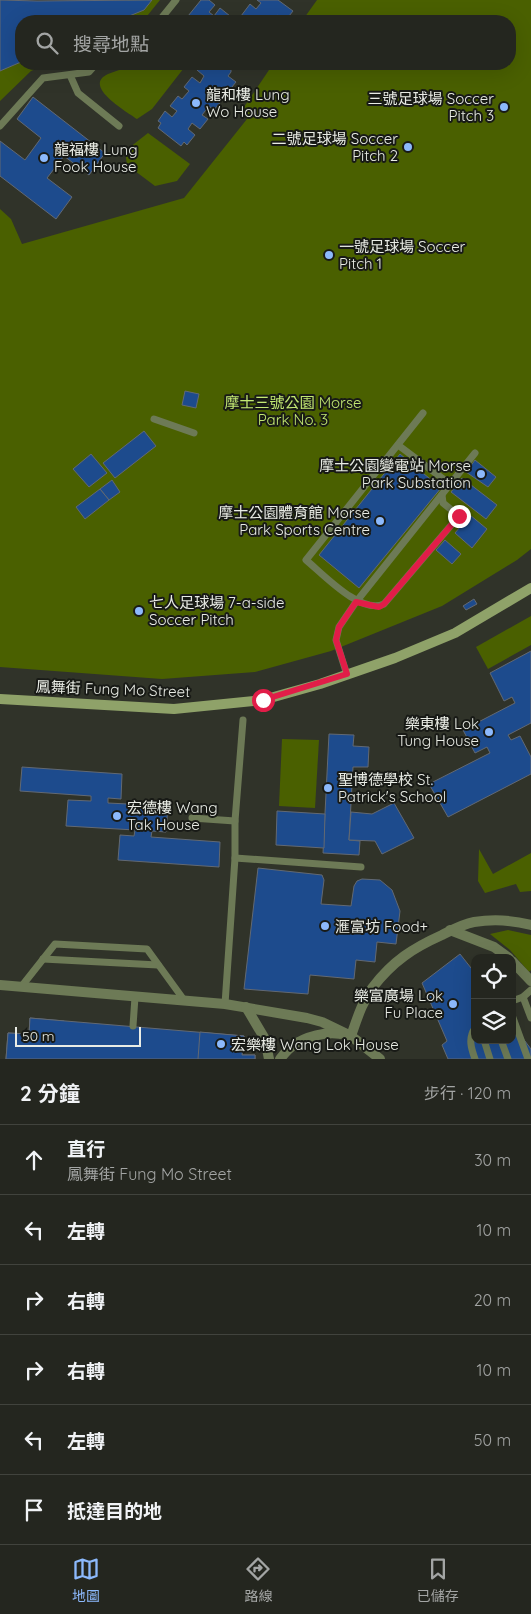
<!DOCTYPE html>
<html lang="zh-TW">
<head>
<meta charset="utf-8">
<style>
  :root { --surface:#24261f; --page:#30322c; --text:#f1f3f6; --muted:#a3a5a4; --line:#41433d; --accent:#8cb9fc }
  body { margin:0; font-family:Quicksand,"Noto Sans TC",sans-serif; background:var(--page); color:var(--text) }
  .controls { position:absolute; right:15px; bottom:15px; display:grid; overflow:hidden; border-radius:10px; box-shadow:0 5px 20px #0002 }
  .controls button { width:45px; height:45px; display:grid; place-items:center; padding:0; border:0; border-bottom:1px solid var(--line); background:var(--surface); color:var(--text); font:25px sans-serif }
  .scale { position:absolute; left:15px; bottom:12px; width:126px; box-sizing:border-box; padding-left:5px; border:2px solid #e9ece5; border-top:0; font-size:14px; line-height:18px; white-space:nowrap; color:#e9ece5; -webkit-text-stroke:4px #181a16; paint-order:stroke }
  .stop { position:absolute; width:15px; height:15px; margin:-11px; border:4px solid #e11d48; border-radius:50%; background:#fff }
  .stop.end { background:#e11d48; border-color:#fff; box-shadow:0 1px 5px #0008 }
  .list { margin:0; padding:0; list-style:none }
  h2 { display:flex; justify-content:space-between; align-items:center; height:65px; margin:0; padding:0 20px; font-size:21px }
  h2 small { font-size:16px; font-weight:400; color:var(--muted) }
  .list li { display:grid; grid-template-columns:32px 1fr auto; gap:15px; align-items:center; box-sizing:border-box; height:70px; padding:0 20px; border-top:1px solid var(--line) }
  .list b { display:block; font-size:19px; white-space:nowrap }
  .list p { margin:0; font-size:16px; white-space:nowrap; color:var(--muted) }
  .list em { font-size:16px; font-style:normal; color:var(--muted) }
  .icon { flex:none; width:28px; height:28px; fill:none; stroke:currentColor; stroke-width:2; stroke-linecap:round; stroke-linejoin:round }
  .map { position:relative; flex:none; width:531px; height:1059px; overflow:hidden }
  .search { position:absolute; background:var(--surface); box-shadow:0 5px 20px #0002; left:15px; right:15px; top:15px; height:55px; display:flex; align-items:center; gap:12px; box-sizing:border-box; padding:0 18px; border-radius:20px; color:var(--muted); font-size:19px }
  .sheet { height:485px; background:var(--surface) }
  nav { display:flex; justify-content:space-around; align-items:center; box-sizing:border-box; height:70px; border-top:1px solid var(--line); background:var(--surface); font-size:14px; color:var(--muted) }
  nav a { display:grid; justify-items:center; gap:2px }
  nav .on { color:var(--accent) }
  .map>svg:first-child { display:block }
  .green { fill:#4a6000 }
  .building { fill:#1d4b8d; stroke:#626973 }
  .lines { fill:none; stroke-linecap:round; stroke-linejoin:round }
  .service { stroke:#6d7a56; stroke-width:7 }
  .minor { stroke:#6d7a56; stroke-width:10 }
  .tertiary { stroke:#6d7a56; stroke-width:10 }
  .secondary { stroke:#8fa269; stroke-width:10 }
  .route { stroke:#e11d48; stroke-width:6 }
  .poi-dot { fill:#8cb9fc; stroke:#181a16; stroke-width:2 }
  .labels { text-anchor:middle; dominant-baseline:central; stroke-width:4; stroke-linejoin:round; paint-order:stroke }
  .poi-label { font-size:15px; fill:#e9ece5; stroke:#181a16; text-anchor:start }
  .park-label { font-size:15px; fill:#c3e873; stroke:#181a16 }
  .street-label { font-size:15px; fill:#e9ece5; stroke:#181a16 }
</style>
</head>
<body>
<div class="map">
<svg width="531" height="1059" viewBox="0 0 531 1059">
  <rect width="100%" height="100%" fill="#303329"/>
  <g class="green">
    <path d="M128,0H160L143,21H75L98,12L117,15Z"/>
    <path d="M317,0H531V549L517,560L442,606L331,651L255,672L162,679L0,667V209L11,219L22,244L184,198L247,119L240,113L273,64H510V21H302Z"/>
    <path d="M21,55V64H47L31,71L0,101V64Z"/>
    <path d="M134,64H138L139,67L142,64H187L152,109L137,119C129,113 81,86 108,74C116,71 125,68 134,64Z"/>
    <path d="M148,133L190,164L177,181L155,186L127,165L125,151Z"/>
    <path d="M531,616V645L488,669L476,647Z"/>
    <path d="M282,739L319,740L315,808L279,806Z"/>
    <path d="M479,849L493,874L531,853V891L520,892L516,884L485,893L478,881Z"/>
    <path d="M508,930L531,935V970L529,972L510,950L490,934Z"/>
  </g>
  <g class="building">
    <path d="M0,0L37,1L152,0L144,10L117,21H21V62L0,71Z"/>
    <path d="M201,0H209L215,5L209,12L214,16L220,8L230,16L227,21H184Z"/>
    <path d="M257,0H278L293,11L285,21L277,15L272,21H242L246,20L241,16L250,4L256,9L261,3Z"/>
    <path d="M202,64H239L231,66V72L228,76L236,82L227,93L219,87L214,94L222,100L214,110L209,106L202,115L208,119L200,129L192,123L188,129L195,135L187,145L184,142L181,146L158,128L161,123L158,121L165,111L172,117L177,111L170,106L178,96L182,99L189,91L184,87L192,77L200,83L204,76L197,70Z"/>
    <path d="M33,97L105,153L89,175L64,156L47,178L72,197L56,219L0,176V141L25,160L41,138L17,119Z"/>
    <path d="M185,391L199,394L196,408L182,405Z"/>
    <path d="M144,431L156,446L115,478L103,463Z"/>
    <path d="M91,454L107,473L89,487L73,469Z"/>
    <path d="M400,454L441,488L359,588L319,555Z"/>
    <path d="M475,460L496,477L488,487L466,472Z"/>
    <path d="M462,478L497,505L486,519L451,492Z"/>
    <path d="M112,480L120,492L109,500L100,489Z"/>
    <path d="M100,489L109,500L85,519L76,507Z"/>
    <path d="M470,515L487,529L472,548L455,533Z"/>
    <path d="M445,540L461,554L452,564L436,550Z"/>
    <path d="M474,599L477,604L466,610L463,606Z"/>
    <path d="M531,651V723L508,735L511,740L520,736L531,757V774L448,817L429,784L490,753L487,747L475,753L463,730L515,703L512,697L504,701L490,673Z"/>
    <path d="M329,734L354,735L353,746L369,747L368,767H353L349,840L360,841L359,855L323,853Z"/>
    <path d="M22,767L122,774L121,799L108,798V803L168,806L166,832L152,831L151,837L220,842L219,867L118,860L120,835L134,836L135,830L66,826L68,800L91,801V796L20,791Z"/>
    <path d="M394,803L414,838L382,854L375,841L349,840L351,812L372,814Z"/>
    <path d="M277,811L325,814L324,848L276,845Z"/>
    <path d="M258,868L322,875L324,880L321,904L351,906L354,886L357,881L362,879L380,880L392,890L400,911L396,944L377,942L375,962L356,960L354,979L310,975L308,994L244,989Z"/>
    <path d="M460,954L475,973V1040H512V1024L531,1049V1059H448L442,1045L447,1041L422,983Z"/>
    <path d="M30,1018L64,1021L61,1059H6L8,1033L29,1034Z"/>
    <path d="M30,1018L244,1036L242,1055H255V1059H6L8,1033L29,1034Z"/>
    <path d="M200,1032L244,1036L242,1055H255V1059H198Z"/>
  </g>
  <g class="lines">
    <g class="service">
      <path d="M159,21L176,0"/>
      <path d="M70,75L78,93L119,126"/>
      <path d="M0,126L43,78L89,72L96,64"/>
      <path d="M423,413L306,560C323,574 361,615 384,604L459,516L443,503L442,495"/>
      <path d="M154,419L194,433"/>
      <path d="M398,445L450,484"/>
      <path d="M347,675L336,640L339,627L356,602L475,453"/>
      <path d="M192,818L235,821"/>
      <path d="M235,858L361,867"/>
      <path d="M43,959L158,965"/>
      <path d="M21,987L55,944L147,949L184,1000"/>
      <path d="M523,997L531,1018"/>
      <path d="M512,1001L523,997L531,990"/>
      <path d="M225,1004L235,858V821L243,720"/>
      <path d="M512,1015L528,1059"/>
      <path d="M133,1026L135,997"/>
      <path d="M475,1028C468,1038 471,1048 475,1059"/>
      <path d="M484,1040L490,1059"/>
      <path d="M501,1040L508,1059"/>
    </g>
    <g class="minor">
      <path d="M450,930L494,947L509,958"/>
      <path d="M512,961L531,981"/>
      <path d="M351,1036C357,1019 362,1002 373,987C393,961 413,948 442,935C452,930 463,924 474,922C493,919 512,920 531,925"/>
    </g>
    <g class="tertiary">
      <path d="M0,985L225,1004L307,1018L322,1022L351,1036L380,1059"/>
      <path d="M246,1007L265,1039L269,1059"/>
      <path d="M280,1059C284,1054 289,1048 294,1045C305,1037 327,1031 340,1034"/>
    </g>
    <path class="secondary" d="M0,699L174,709L263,700L320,684L395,658L455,633L531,588"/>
  </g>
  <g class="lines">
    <path class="route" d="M263,700L347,674L336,640L339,627L356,602L379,607L384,604L459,516"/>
  </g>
  <g class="poi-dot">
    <circle cx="196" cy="103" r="5"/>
    <circle cx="504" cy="107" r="5"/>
    <circle cx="408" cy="147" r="5"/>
    <circle cx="44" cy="158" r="5"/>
    <circle cx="329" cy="255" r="5"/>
    <circle cx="481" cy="474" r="5"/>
    <circle cx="380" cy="521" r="5"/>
    <circle cx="139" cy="611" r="5"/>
    <circle cx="489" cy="732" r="5"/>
    <circle cx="328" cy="788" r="5"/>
    <circle cx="117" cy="816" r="5"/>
    <circle cx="325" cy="926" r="5"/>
    <circle cx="453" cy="1004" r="5"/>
    <circle cx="221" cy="1044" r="5"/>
  </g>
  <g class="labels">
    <g class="poi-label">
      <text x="206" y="94">龍和樓 Lung<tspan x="206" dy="17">Wo House</tspan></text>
      <text x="494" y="98" text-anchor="end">三號足球場 Soccer<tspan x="494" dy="17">Pitch 3</tspan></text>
      <text x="398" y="138" text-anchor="end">二號足球場 Soccer<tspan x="398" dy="17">Pitch 2</tspan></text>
      <text x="54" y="149">龍福樓 Lung<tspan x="54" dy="17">Fook House</tspan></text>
      <text x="339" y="246">一號足球場 Soccer<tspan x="339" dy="17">Pitch 1</tspan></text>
      <text x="471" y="465" text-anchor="end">摩士公園變電站 Morse<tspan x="471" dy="17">Park Substation</tspan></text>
      <text x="370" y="512" text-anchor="end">摩士公園體育館 Morse<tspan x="370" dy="17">Park Sports Centre</tspan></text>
      <text x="149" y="602">七人足球場 7-a-side<tspan x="149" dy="17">Soccer Pitch</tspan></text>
      <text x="479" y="723" text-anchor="end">樂東樓 Lok<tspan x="479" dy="17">Tung House</tspan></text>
      <text x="338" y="779">聖博德學校 St.<tspan x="338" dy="17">Patrick's School</tspan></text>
      <text x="127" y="807">宏德樓 Wang<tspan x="127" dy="17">Tak House</tspan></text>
      <text x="335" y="926">滙富坊 Food+</text>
      <text x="443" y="995" text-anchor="end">樂富廣場 Lok<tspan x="443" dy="17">Fu Place</tspan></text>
      <text x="231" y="1044">宏樂樓 Wang Lok House</text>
    </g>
    <g class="park-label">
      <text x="293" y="402">摩士三號公園 Morse<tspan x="293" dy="17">Park No. 3</tspan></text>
    </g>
    <g class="street-label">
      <text transform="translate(113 689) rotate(2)">鳳舞街 Fung Mo Street</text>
    </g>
  </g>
</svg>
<div class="controls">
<button><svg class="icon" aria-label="locate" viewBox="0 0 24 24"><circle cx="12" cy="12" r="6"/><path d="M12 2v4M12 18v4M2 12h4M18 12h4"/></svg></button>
<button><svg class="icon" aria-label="layers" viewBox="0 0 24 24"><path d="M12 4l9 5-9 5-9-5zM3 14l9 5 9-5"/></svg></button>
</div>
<div class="scale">50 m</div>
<div class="stop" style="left:263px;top:700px"></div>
<div class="stop end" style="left:459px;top:516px"></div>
<div class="search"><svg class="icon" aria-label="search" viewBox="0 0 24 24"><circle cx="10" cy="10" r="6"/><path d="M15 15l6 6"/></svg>搜尋地點</div>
</div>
<section class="sheet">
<h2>2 分鐘<small>步行 · 120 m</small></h2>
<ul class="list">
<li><svg class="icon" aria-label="ahead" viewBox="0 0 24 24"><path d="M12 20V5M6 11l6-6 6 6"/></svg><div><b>直行</b><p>鳳舞街 Fung Mo Street</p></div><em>30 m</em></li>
<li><svg class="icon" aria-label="left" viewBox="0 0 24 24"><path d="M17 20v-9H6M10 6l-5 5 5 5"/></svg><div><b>左轉</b></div><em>10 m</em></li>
<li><svg class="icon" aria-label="right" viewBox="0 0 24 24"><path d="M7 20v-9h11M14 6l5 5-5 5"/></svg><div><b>右轉</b></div><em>20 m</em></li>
<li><svg class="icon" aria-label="right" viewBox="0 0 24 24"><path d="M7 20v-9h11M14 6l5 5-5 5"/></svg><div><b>右轉</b></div><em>10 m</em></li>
<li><svg class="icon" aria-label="left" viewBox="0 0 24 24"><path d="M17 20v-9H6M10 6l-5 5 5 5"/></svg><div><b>左轉</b></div><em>50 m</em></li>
<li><svg class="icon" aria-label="arrive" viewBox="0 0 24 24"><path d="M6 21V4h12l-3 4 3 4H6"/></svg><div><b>抵達目的地</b></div></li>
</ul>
</section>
<nav>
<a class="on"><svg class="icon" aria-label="map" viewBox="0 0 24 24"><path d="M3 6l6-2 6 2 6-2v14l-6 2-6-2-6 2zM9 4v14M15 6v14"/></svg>地圖</a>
<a><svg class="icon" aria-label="directions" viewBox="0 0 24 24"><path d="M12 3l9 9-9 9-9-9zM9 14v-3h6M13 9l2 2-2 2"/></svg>路線</a>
<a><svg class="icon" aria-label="saved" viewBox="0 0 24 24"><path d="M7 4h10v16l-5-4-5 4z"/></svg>已儲存</a>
</nav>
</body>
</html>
